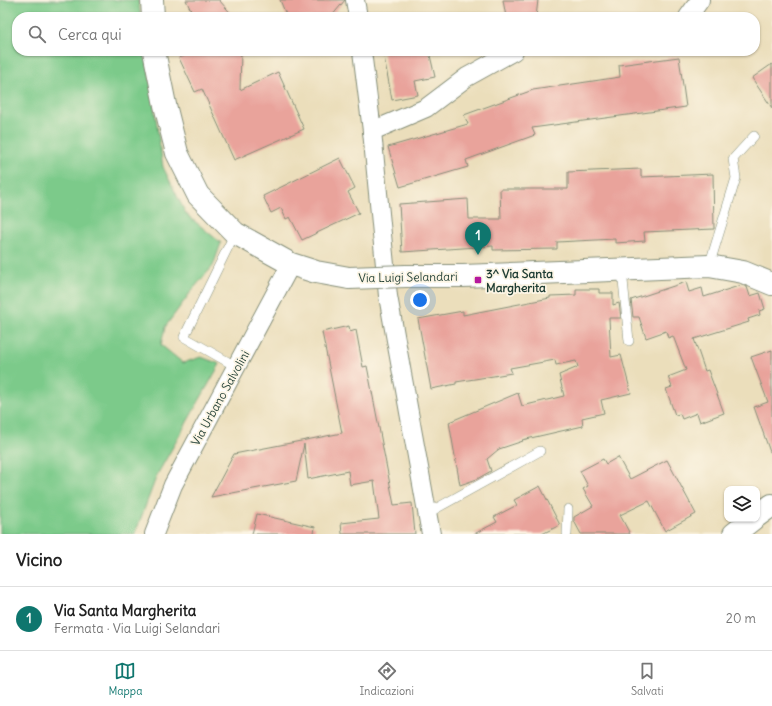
<!DOCTYPE html>
<html lang="it">
<head>
<meta charset="utf-8">
<style>
  :root { --surface:#fff; --page:#f6f6f6; --text:#222; --muted:#767676; --line:#e0e0e0; --accent:#0f766e }
  body { margin:0; font-family:Delius,sans-serif; background:var(--page); color:var(--text) }
  .controls { position:absolute; right:12px; bottom:12px; display:grid; overflow:hidden; border-radius:8px; box-shadow:0 1px 3px #0004 }
  .controls button { width:36px; height:36px; display:grid; place-items:center; padding:0; border:0; border-bottom:1px solid var(--line); background:var(--surface); color:var(--text); font:20px sans-serif }
  .you { position:absolute; left:420px; top:300px; width:14px; height:14px; margin:-10px; border:3px solid #fff; border-radius:50%; background:#1a73e8; box-shadow:0 0 0 6px #1a73e833 }
  .badge { display:grid; place-items:center; width:26px; height:26px; border-radius:50%; background:var(--accent); color:#fff; font-size:13px; font-weight:700 }
  .pin { position:absolute; translate:-50% -33px; filter:drop-shadow(0 1px 2px #0008) }
  .pin::after { content:''; position:absolute; top:21px; width:14px; height:12px; background:inherit; clip-path:polygon(0 0,100% 0,50% 100%) }
  .list { margin:0; padding:0; list-style:none }
  h2 { display:flex; justify-content:space-between; align-items:center; height:52px; margin:0; padding:0 16px; font-size:17px }
  h2 small { font-size:13px; font-weight:400; color:var(--muted) }
  .list li { display:grid; grid-template-columns:26px 1fr auto; gap:12px; align-items:center; box-sizing:border-box; height:64px; padding:0 16px; border-top:1px solid var(--line) }
  .list b { display:block; font-size:15px; white-space:nowrap }
  .list p { margin:0; font-size:13px; white-space:nowrap; color:var(--muted) }
  .list em { font-size:13px; font-style:normal; color:var(--muted) }
  .icon { flex:none; width:22px; height:22px; fill:none; stroke:currentColor; stroke-width:2; stroke-linecap:round; stroke-linejoin:round }
  .map { position:relative; flex:none; width:772px; height:534px; overflow:hidden }
  .search { position:absolute; background:var(--surface); box-shadow:0 1px 3px #0004; left:12px; right:12px; top:12px; height:44px; display:flex; align-items:center; gap:10px; box-sizing:border-box; padding:0 14px; border-radius:16px; color:var(--muted); font-size:15px }
  .sheet { height:116px; background:var(--surface) }
  nav { display:flex; justify-content:space-around; align-items:center; box-sizing:border-box; height:56px; border-top:1px solid var(--line); background:var(--surface); font-size:11px; color:var(--muted) }
  nav a { display:grid; justify-items:center; gap:2px }
  nav .on { color:var(--accent) }
  .map>svg:first-child { display:block }
  .green { fill:#7cca8a; stroke:#4e845f }
  .building { fill:#e9a39b }
  .lines { fill:none; stroke-linecap:round; stroke-linejoin:round }
  .lane-casing { stroke:#858e78; stroke-width:10 }
  .street-casing { stroke:#858e78; stroke-width:20 }
  .secondary-casing { stroke:#858e78; stroke-width:24 }
  .lane { stroke:#fff; stroke-width:9 }
  .street { stroke:#fff; stroke-width:18 }
  .secondary { stroke:#fff; stroke-width:22 }
  .secondary-bridge-casing { stroke:#858e78; stroke-width:24; stroke-linecap:butt }
  .secondary-bridge { stroke:#fff; stroke-width:22 }
  .poi-dot { fill:#b5179e; stroke:#fcf5e5; stroke-width:1.5 }
  .labels { text-anchor:middle; dominant-baseline:central; stroke-width:3.5; stroke-linejoin:round; paint-order:stroke }
  .poi-label { font-size:12px; font-weight:bold; fill:#1f3d34; stroke:#fcf5e5; text-anchor:start }
  .street-label { font-size:12px; fill:#1f3d34; stroke:#fcf5e5 }
</style>
</head>
<body>
<div class="map">
<svg width="772" height="534" viewBox="0 0 772 534">
  <rect width="100%" height="100%" fill="#fcf5e5"/>
  <filter id="ink" filterUnits="userSpaceOnUse"><feTurbulence type="fractalNoise" baseFrequency=".025" numOctaves="2"/><feDisplacementMap in="SourceGraphic" scale="8" xChannelSelector="R" yChannelSelector="G"/><feConvolveMatrix kernelMatrix="1 2 1 2 8 2 1 2 1" color-interpolation-filters="sRGB"/></filter>
  <filter id="wash" filterUnits="userSpaceOnUse"><feTurbulence type="fractalNoise" baseFrequency=".012" numOctaves="4" result="noise"/><feDisplacementMap in="SourceGraphic" scale="16" xChannelSelector="R" yChannelSelector="G"/><feGaussianBlur stdDeviation="0.9" result="paint"/><feColorMatrix in="noise" values="0 0 0 0 0 0 0 0 0 0 0 0 0 0 0 0 0 1.4 0 .05"/><feComposite in="paint" operator="in"/></filter>
  <g filter="url(#wash)">
    <rect width="100%" height="100%" fill="#ebdebb"/>
    <path class="green" d="M0,0H138L141,17H17V51H146L163,167L186,214L221,243L213,266L193,289L165,327L161,345L183,363L201,357L220,364L157,475L135,534H0Z"/>
    <g id="blocks">
      <g class="building">
        <path d="M186,0H219L234,17H194Z"/>
        <path d="M280,0H345L331,17H287Z"/>
        <path d="M503,0H538L536,17H506Z"/>
        <path d="M196,51H241L240,90L278,72L304,129L234,160L202,89L195,92L179,58Z"/>
        <path d="M383,51H429L435,77L415,81L418,95L392,100Z"/>
        <path d="M679,57L686,107L532,128L535,135L466,160L468,167L400,187L388,147L468,124L464,115L533,90L620,77L619,65Z"/>
        <path d="M772,64V108L752,78Z"/>
        <path d="M340,158L355,188L348,192L359,213L302,240L290,217L286,219L281,208L271,213L263,196Z"/>
        <path d="M641,169V177L713,174L714,229L644,232L645,241L615,243V239L557,242V249L493,250V246L402,252L399,204L468,199L469,219H501L500,189H568V172Z"/>
        <path d="M686,282L689,292L702,288L704,297L742,285L747,287L750,296L760,293L765,309L759,311L760,315L748,319L749,322L694,339L705,371L708,370L724,413L700,422L697,413L682,419L680,414L675,415L666,389L672,387L668,377L686,370L673,336L668,338L666,331L646,338L639,317H633L631,300Z"/>
        <path d="M576,289H599V293H613V305L619,303L621,318H609L611,357L621,355L631,393L601,400L604,413L582,418L583,426L522,440L523,441L499,449L487,459L491,471L477,479L460,485L449,422L518,393L522,406L564,396L559,375L578,367L576,361L556,365L555,360L510,368L512,373L456,382V384L431,389L418,319L463,311V315L550,298V296L576,295Z"/>
        <path d="M349,326L350,332L356,330L363,367L367,366L394,505L412,503L415,534H342L341,523L379,519L374,481L350,485L348,471L308,479L304,444L296,481L211,497L234,454L342,433L322,332Z"/>
        <path d="M772,350V452H770L754,407L768,402L751,357Z"/>
        <path d="M618,457L630,479L667,460L696,514L665,531L649,501L620,515L630,534H581L574,521V517L593,506L583,489L588,486L580,471L603,459L606,464Z"/>
        <path d="M540,486L560,525L542,534H474L497,522L494,517L517,505L514,500Z"/>
        <path d="M257,514L315,527L314,534H252Z"/>
      </g>
    </g>
  </g>
  <g filter="url(#ink)">
    <use href="#blocks" fill-opacity="0" stroke="#858e78" stroke-width="1"/>
    <g class="lines">
      <g class="lane-casing">
        <g id="lane">
          <path d="M235,233L184,337L237,367"/>
          <path d="M709,266L736,178L733,159L754,136"/>
          <path d="M622,270L629,341"/>
          <path d="M428,513L540,451"/>
          <path d="M567,534L568,509"/>
        </g>
      </g>
      <g class="street-casing">
        <g id="street">
          <path d="M355,0L358,17"/>
          <path d="M688,17L700,0"/>
          <path d="M362,51L372,131L388,296L431,534"/>
          <path d="M372,131L426,108L467,77L514,51"/>
          <path d="M154,534L173,485L291,264"/>
        </g>
      </g>
      <g class="secondary-casing">
        <g id="secondary">
          <path d="M152,0L153,17"/>
          <path d="M154,51L165,105L177,153L198,195L235,233L291,264L316,272L349,278"/>
          <path d="M406,276H463L709,266L743,272L772,284"/>
          <path d="M757,516L772,505"/>
          <path d="M734,534L753,519"/>
        </g>
      </g>
      <use href="#lane" class="lane"/>
      <use href="#street" class="street"/>
      <use href="#secondary" class="secondary"/>
      <g class="secondary-bridge-casing">
        <path id="secondary-bridge" d="M349,278L406,276"/>
      </g>
      <use href="#secondary-bridge" class="secondary-bridge"/>
    </g>
  </g>
  <rect class="poi-dot" x="474" y="276" width="8" height="8" rx="2"/>
  <g class="labels">
    <g class="poi-label">
      <text x="486" y="273">3^ Via Santa<tspan x="486" dy="14">Margherita</tspan></text>
    </g>
    <g class="street-label">
      <text transform="translate(408 277) rotate(-1)">Via Luigi Selandari</text>
      <text transform="translate(220 398) rotate(-61)">Via Urbano Salvolini</text>
    </g>
  </g>
</svg>
<div class="controls">
<button><svg class="icon" aria-label="layers" viewBox="0 0 24 24"><path d="M12 4l9 5-9 5-9-5zM3 14l9 5 9-5"/></svg></button>
</div>
<div class="you"></div>
<div class="pin badge" style="left:478px;top:255px">1</div>
<div class="search"><svg class="icon" aria-label="search" viewBox="0 0 24 24"><circle cx="10" cy="10" r="6"/><path d="M15 15l6 6"/></svg>Cerca qui</div>
</div>
<section class="sheet">
<h2>Vicino<small></small></h2>
<ul class="list">
<li><span class="badge">1</span><div><b>Via Santa Margherita</b><p>Fermata · Via Luigi Selandari</p></div><em>20 m</em></li>
</ul>
</section>
<nav>
<a class="on"><svg class="icon" aria-label="map" viewBox="0 0 24 24"><path d="M3 6l6-2 6 2 6-2v14l-6 2-6-2-6 2zM9 4v14M15 6v14"/></svg>Mappa</a>
<a><svg class="icon" aria-label="directions" viewBox="0 0 24 24"><path d="M12 3l9 9-9 9-9-9zM9 14v-3h6M13 9l2 2-2 2"/></svg>Indicazioni</a>
<a><svg class="icon" aria-label="saved" viewBox="0 0 24 24"><path d="M7 4h10v16l-5-4-5 4z"/></svg>Salvati</a>
</nav>
</body>
</html>
